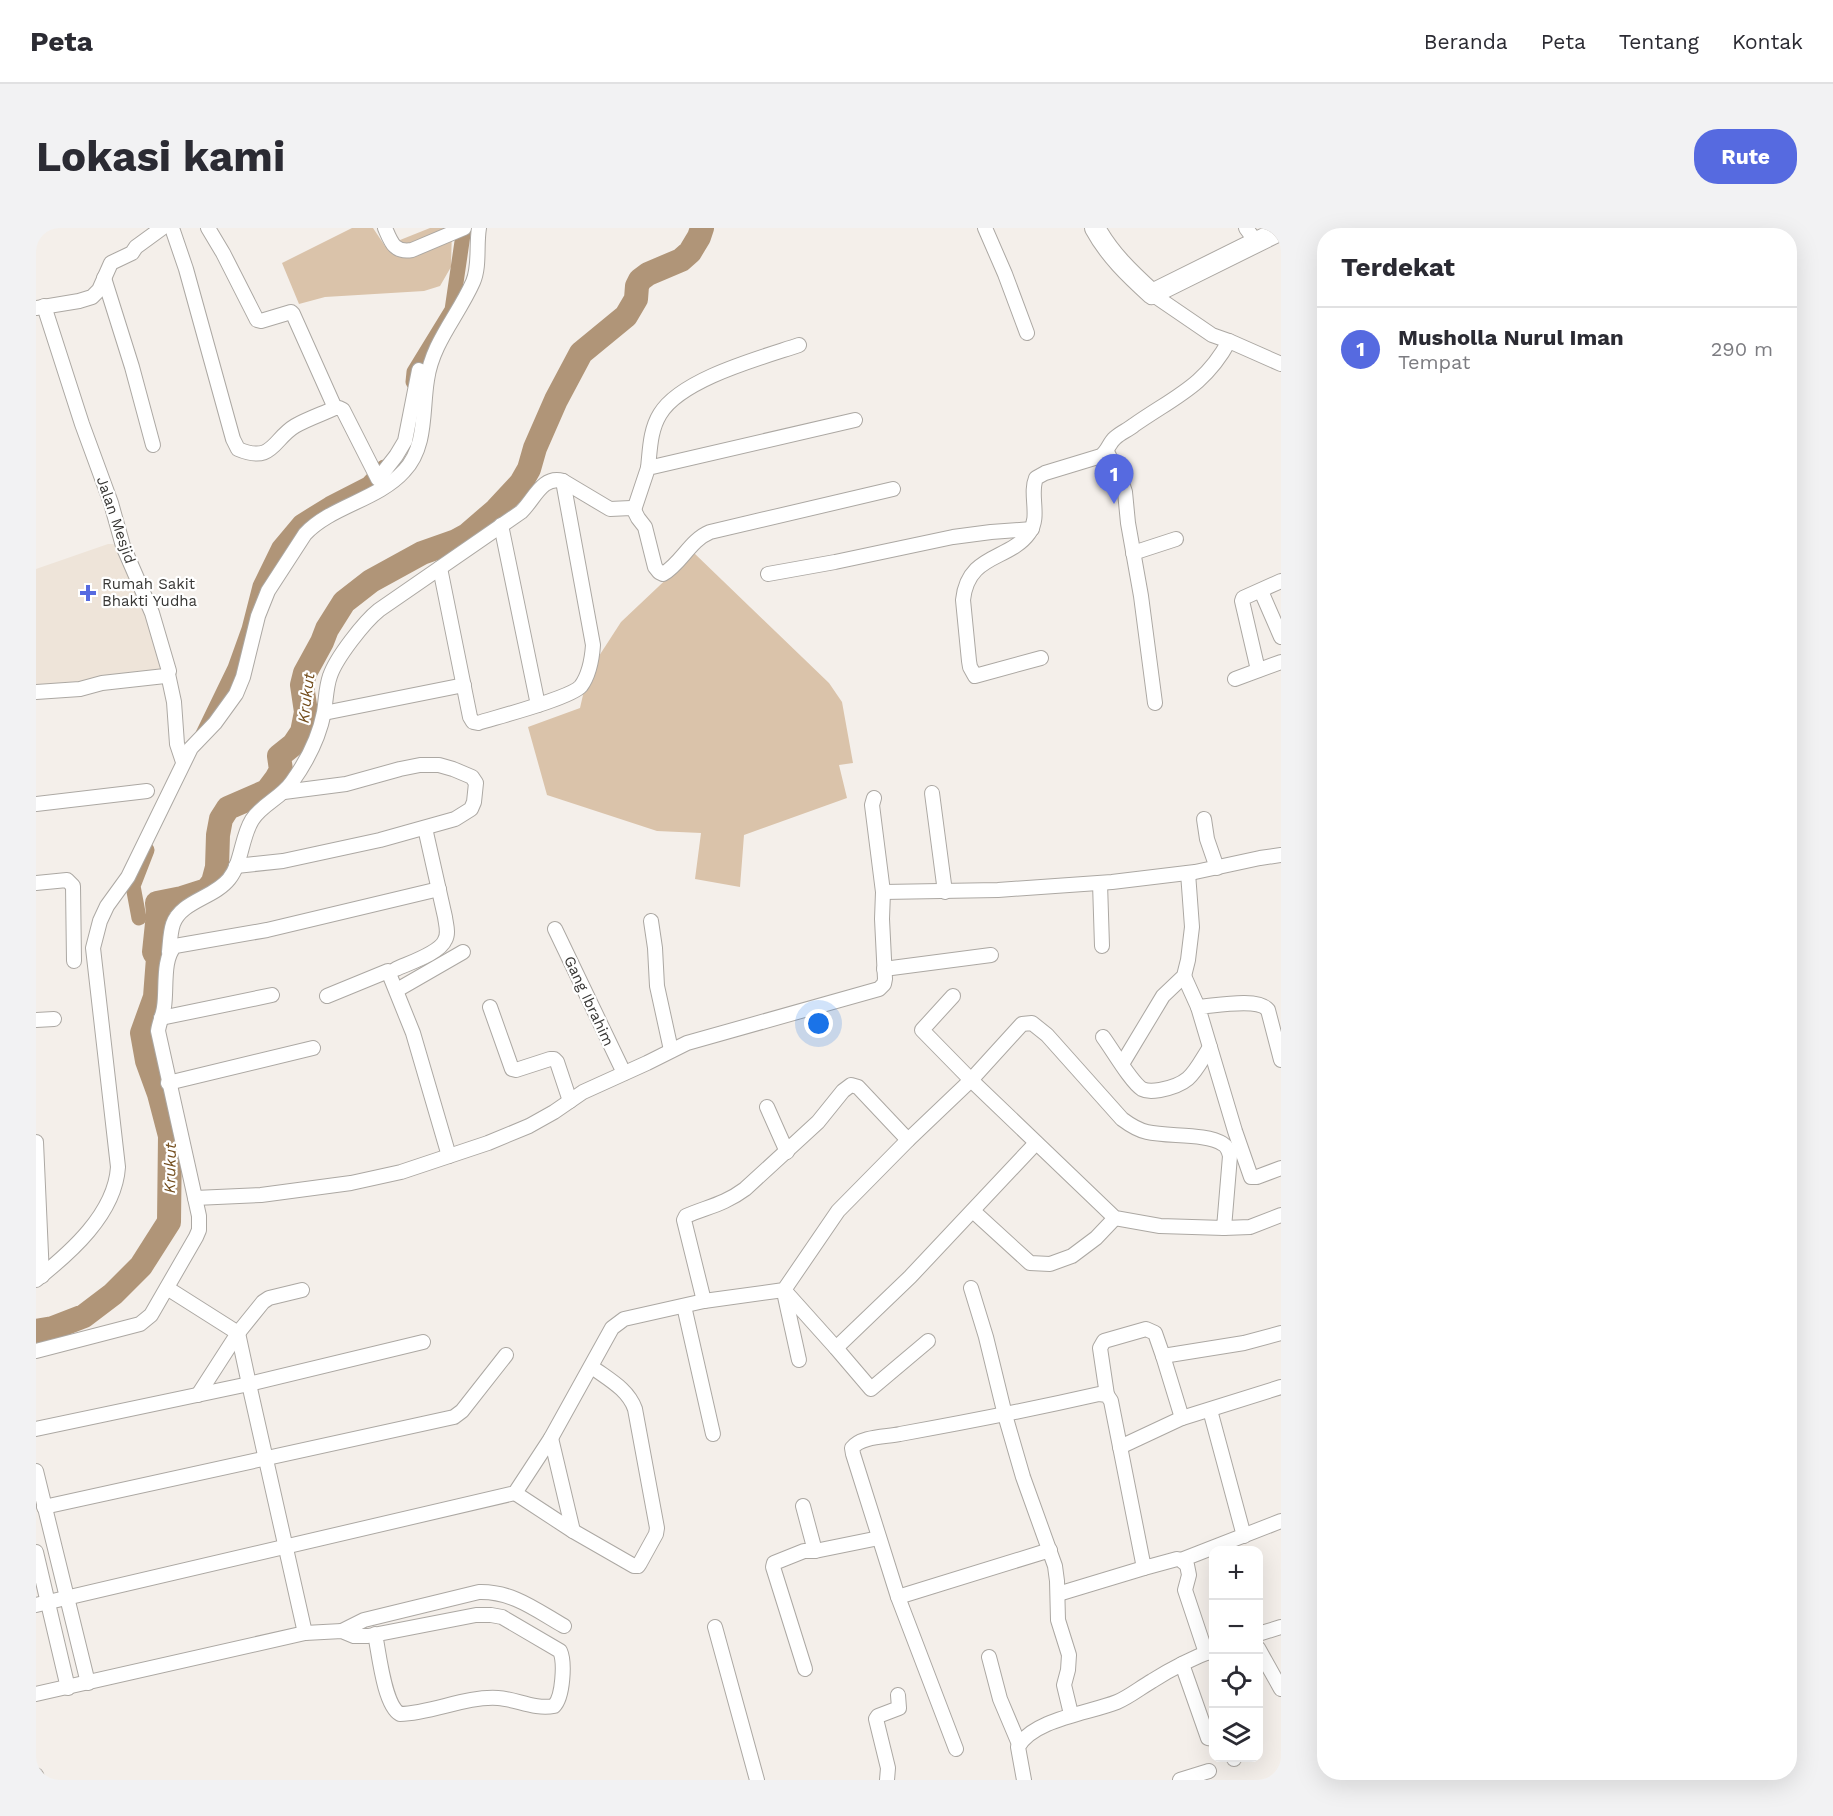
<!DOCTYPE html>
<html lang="id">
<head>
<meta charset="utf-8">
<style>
  :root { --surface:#fff; --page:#f2f2f3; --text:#2b2b33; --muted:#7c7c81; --line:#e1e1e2; --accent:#566ae0 }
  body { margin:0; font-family:"Work Sans",sans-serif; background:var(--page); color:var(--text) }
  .controls { position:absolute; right:18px; bottom:18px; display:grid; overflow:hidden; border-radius:12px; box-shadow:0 6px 24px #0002 }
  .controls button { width:54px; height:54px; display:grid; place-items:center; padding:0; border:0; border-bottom:2px solid var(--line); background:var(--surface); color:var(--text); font:30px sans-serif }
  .you { position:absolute; left:783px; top:796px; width:21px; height:21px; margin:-15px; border:4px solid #fff; border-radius:50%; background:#1a73e8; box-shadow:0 0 0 9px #1a73e833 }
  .badge { display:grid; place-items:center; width:39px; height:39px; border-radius:50%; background:var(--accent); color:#fff; font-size:20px; font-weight:700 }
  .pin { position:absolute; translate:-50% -50px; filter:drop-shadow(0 2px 3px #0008) }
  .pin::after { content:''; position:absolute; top:32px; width:21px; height:18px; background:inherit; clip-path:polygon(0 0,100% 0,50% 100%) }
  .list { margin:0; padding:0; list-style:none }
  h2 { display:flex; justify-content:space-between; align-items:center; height:78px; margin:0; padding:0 24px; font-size:26px }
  h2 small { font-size:20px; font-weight:400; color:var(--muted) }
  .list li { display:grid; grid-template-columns:39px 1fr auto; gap:18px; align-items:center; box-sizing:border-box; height:84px; padding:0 24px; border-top:2px solid var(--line) }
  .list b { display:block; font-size:22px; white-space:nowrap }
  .list p { margin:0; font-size:20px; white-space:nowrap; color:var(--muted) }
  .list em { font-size:20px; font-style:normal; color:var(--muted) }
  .icon { flex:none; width:33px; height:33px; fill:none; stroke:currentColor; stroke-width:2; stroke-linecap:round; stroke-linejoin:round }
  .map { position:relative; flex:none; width:1245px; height:1552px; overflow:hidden; border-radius:24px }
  header { display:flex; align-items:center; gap:36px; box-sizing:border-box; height:84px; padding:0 30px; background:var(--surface); border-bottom:2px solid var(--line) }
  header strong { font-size:28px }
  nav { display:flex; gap:33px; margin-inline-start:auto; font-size:21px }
  .intro { display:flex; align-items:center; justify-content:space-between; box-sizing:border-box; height:144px; padding:0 36px }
  h1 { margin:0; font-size:42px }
  .button { padding:15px 27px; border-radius:24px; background:var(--accent); color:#fff; font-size:21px; font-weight:700 }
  main { display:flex; gap:36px; padding:0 36px }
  aside { flex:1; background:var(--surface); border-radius:24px; box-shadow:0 6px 24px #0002 }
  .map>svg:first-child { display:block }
  .built { fill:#eee4d9 }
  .green { fill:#dac3aa }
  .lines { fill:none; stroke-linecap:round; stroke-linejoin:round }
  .canal { stroke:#b09578; stroke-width:15 }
  .river { stroke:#b09578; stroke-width:24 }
  .minor-casing { stroke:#aca8a3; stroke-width:16 }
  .secondary-casing { stroke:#aca8a3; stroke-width:22 }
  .minor { stroke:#fff; stroke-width:14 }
  .secondary { stroke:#fff; stroke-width:20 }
  .poi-dot { fill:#566ae0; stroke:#fff; stroke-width:2 }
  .labels { text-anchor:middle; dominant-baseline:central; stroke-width:4.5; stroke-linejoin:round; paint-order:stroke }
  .street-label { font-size:15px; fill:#373634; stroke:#fff }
  .poi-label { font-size:15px; fill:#373634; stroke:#fff; text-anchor:start }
  .water-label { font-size:16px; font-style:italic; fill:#734d1c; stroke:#fff }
</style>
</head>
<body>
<header>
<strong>Peta</strong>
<nav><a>Beranda</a><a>Peta</a><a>Tentang</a><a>Kontak</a></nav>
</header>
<div class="intro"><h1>Lokasi kami</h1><a class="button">Rute</a></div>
<main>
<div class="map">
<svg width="1245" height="1552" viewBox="0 0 1245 1552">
  <rect width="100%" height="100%" fill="#f4efea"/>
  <path class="built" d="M72,316H77L81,318L114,389L128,441L95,449L0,459V341Z"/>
  <g class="green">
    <path d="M316,0H337L349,18L394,0H416L415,39L404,58L388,63L289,69L263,76L246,35Z"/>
    <path d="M658,325L793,455L806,474L817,535L803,537L811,570L708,607L704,659L659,651L665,605L621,603L511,567L492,499L544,480L552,445L585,394Z"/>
  </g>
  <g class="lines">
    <g class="canal">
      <path d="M377,154L378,144L416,82L428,0"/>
      <path d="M167,506L199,440L213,401L224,358L243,319L264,294L293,276L332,256L348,239"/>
      <path d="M103,690L97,658L111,622"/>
    </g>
    <path class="river" d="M0,1103L17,1100L48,1088L77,1066L105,1038L133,994L134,908L123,866L111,833L106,805L119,769L122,730L118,724L122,686L121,675L146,670L171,662L177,654L181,639L182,607L185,591L192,580L231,563L240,551L245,542L243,528L258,516L266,504L270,484L266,457L269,445L286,414L291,401L308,374L335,353L386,325L420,313L431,307L460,282L485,255L493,241L499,220L520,172L545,125L590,88L600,71L601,58L604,52L612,46L645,32L654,24L663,9L666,0"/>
    <g class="minor-casing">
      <g id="minor">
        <path d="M136,0L150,41L197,211L202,221C237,236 237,211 259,198C271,191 286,186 299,180H303L307,182L342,251L360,228L369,213L383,142"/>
        <path d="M172,0L187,25L221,92L225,93L255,84L257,86L299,180"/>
        <path d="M349,0C355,14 358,25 376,22L428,0"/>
        <path d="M949,0L969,46L991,105"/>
        <path d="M1210,0L1221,15"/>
        <path d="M68,50L96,139L117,217"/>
        <path d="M1116,66L1176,107L1193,113L1245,136"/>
        <path d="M0,80L43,73L56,69L63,62L75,35L96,25L100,19L126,0"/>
        <path d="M1071,224L1084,249L1089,264L1092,295L1105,368L1119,475"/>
        <path d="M612,240C614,222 614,202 624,186C645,151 724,130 763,117"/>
        <path d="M598,282L612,240L819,192"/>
        <path d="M465,297L502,477"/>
        <path d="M1097,325L1140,311"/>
        <path d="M404,340L434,489L437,494L442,495C461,489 535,470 545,458C553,447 556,431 557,417L527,253"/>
        <path d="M732,346L799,334L917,309L955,304L996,301"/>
        <path d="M1225,363L1245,409"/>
        <path d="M1005,430L939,448L934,439L933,433L927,372C932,325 973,333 993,305C1005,289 993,267 1000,250L1009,245L1065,228C1072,223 1073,215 1079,210C1084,205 1092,202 1098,197C1138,169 1169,158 1193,113"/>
        <path d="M1222,442L1206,373L1207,370L1245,353"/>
        <path d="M132,446L138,474L141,516L147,534"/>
        <path d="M1199,451L1245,434"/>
        <path d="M0,464L44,461L66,455L129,448L133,443L116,385L87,318L75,275L46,196L8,78"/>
        <path d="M288,485L428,457"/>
        <path d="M896,565L909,664"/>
        <path d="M0,576L111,563"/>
        <path d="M1168,591L1171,611L1181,640"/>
        <path d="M200,638L247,633L344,612L419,591L435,581L438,574L440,555L436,549L417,541L403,537H384L364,541L310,556L248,564"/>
        <path d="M0,655L31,652L37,658L38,733"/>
        <path d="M1064,655L1066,718"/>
        <path d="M847,664L962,662L1076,654L1159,644L1224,630L1245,627"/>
        <path d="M615,693L619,720L621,758L635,822"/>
        <path d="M519,701L588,845"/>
        <path d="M133,724C134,715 134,705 137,696C145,673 178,670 193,651C206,635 205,610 216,592C226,576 245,570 256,554C271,533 283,510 288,484C290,472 290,459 294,448C300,430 328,394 343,382L485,284C498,272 506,247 527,253L574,281L595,280L598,282L602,290L609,299L619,339L623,344L627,346C645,336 654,312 674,304L857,261"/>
        <path d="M360,741C373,735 404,725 409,712C413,705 410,697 409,689L389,600"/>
        <path d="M848,741L955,727"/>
        <path d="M1148,748L1162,779"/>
        <path d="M361,762L427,724"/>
        <path d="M291,768L352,743L377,805L413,928"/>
        <path d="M454,779L476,841L480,842L514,831H518L521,834L534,873"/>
        <path d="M125,790L236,767"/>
        <path d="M0,792L18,791"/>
        <path d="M1067,809C1076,821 1095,854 1106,861C1112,864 1118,863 1124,862C1156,856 1158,844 1174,819"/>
        <path d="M1245,832L1232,782C1222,769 1179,778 1162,779L1199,903L1215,949H1221L1245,940"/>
        <path d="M1086,836L1127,768L1148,748L1152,732L1156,699L1152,645"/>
        <path d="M132,855L277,820"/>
        <path d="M731,879L751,924"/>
        <path d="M0,914L6,1048"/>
        <path d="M159,970L225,967L315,955L365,944L452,915L493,898L518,884L547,864L611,835L651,815L843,761L848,756L849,751L846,691L847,664L836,577L838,570"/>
        <path d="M937,983L994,1035L1014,1036L1036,1028L1060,1010L1079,990"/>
        <path d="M1188,1000L1214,999L1245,987"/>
        <path d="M0,1052C34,1025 79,986 82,939L57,720L64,693L71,678L92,649L155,520L179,495L200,466L207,449L222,388L232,363L269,306C295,278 342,272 368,243C391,219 386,182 391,152C396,115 422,88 437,54C444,38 440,17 443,0"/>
        <path d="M131,1060L202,1105L213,1156L387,1114"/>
        <path d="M935,1060L950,1109L969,1187L987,1249L1019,1338L1021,1353L1022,1392L1033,1427L1032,1442L1028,1457L1035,1486"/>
        <path d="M748,1062L800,1120L835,1161L892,1113"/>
        <path d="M748,1064L763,1132"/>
        <path d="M668,1073L648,992L650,988C671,979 689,976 709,961L782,894L807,863L815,857L822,859L872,912"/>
        <path d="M648,1078L677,1206"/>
        <path d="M800,1120L874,1049L1000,915"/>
        <path d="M0,1123L104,1096L115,1087L160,1009L163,1002V988L122,803C123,795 127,787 128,779C131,761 126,731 139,718L231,702L403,661"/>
        <path d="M1127,1128L1146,1190"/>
        <path d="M162,1167L202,1105L227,1074L233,1070L266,1062"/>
        <path d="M1071,1167L1064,1120L1068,1113L1110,1101L1119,1105L1127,1128L1208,1115L1245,1105"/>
        <path d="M1174,1182L1208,1308"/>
        <path d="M0,1201L213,1156L269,1405"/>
        <path d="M515,1210L537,1303"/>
        <path d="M1084,1219L1146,1190L1245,1159"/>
        <path d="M0,1243L52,1455"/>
        <path d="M479,1265L537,1303L598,1338H602L604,1335L620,1306L621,1300L599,1181C592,1161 572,1151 556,1139"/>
        <path d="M767,1278L779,1323"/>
        <path d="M8,1279L418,1189L426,1183L470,1127"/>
        <path d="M0,1324L32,1460"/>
        <path d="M1145,1332L1245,1293"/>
        <path d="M1022,1366L1108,1340"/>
        <path d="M862,1369L1014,1322"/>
        <path d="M0,1377L479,1265L515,1210L576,1100L588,1091L668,1073L748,1062L802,983L872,912L935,852L1079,990L1124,998L1188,1000L1194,928C1193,924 1192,919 1187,916C1170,905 1132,909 1111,904C1102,902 1094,897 1086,891L1011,807L996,795L986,796L935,852L886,802L917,768"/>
        <path d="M679,1399L721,1552"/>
        <path d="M306,1403L328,1392L443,1364C476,1363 500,1382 528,1398"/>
        <path d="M1222,1406L1245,1399"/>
        <path d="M1222,1420L1245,1461"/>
        <path d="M953,1429L964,1471L983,1516"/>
        <path d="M1146,1436L1172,1510L1178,1511"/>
        <path d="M769,1441L737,1339L738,1335L768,1323H779L843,1310"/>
        <path d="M0,1466L269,1405L306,1403L318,1408H332L440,1387H455L466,1389L524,1423C529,1434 527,1469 518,1478C499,1482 480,1471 462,1470C429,1468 397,1485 364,1486C348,1477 343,1425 339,1406"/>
        <path d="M920,1521L862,1369L817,1226L816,1220C825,1208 850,1209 864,1206C931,1194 997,1181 1063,1166L1071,1167L1075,1173L1108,1340L1141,1331L1145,1332L1151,1337L1153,1347L1149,1362L1170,1425"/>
        <path d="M1198,1530V1531"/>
        <path d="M0,1547L2,1552"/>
        <path d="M851,1552L852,1540L840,1491L842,1488L863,1480L862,1467"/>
        <path d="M988,1552L982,1519C997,1491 1054,1485 1081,1474C1093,1469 1104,1460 1116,1453C1135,1441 1156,1430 1178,1422"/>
        <path d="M1144,1552L1173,1543"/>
      </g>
    </g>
    <g class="secondary-casing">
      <path id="secondary" d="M1059,0C1073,26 1094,46 1116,66L1245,2"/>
    </g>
    <use href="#minor" class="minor"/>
    <use href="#secondary" class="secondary"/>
  </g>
  <path class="poi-dot" d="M49 356h6v6h6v6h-6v6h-6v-6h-6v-6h6z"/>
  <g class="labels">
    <g class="street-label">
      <text transform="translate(80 292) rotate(71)">Jalan Mesjid</text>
      <text transform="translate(553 773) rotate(65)">Gang Ibrahim</text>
    </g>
    <g class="poi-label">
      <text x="66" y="356">Rumah Sakit<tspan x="66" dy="17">Bhakti Yudha</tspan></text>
    </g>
    <g class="water-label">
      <text transform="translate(270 470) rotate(-83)">Krukut</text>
      <text transform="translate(134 940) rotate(-89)">Krukut</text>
    </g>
  </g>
</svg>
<div class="controls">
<button>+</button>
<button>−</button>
<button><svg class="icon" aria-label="locate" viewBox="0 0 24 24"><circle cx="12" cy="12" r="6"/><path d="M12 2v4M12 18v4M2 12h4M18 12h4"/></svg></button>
<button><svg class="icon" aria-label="layers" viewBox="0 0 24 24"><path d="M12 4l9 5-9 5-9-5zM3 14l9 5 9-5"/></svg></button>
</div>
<div class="you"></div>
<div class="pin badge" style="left:1078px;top:276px">1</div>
</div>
<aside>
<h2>Terdekat<small></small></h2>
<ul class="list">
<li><span class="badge">1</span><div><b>Musholla Nurul Iman</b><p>Tempat</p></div><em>290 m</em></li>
</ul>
</aside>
</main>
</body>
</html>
